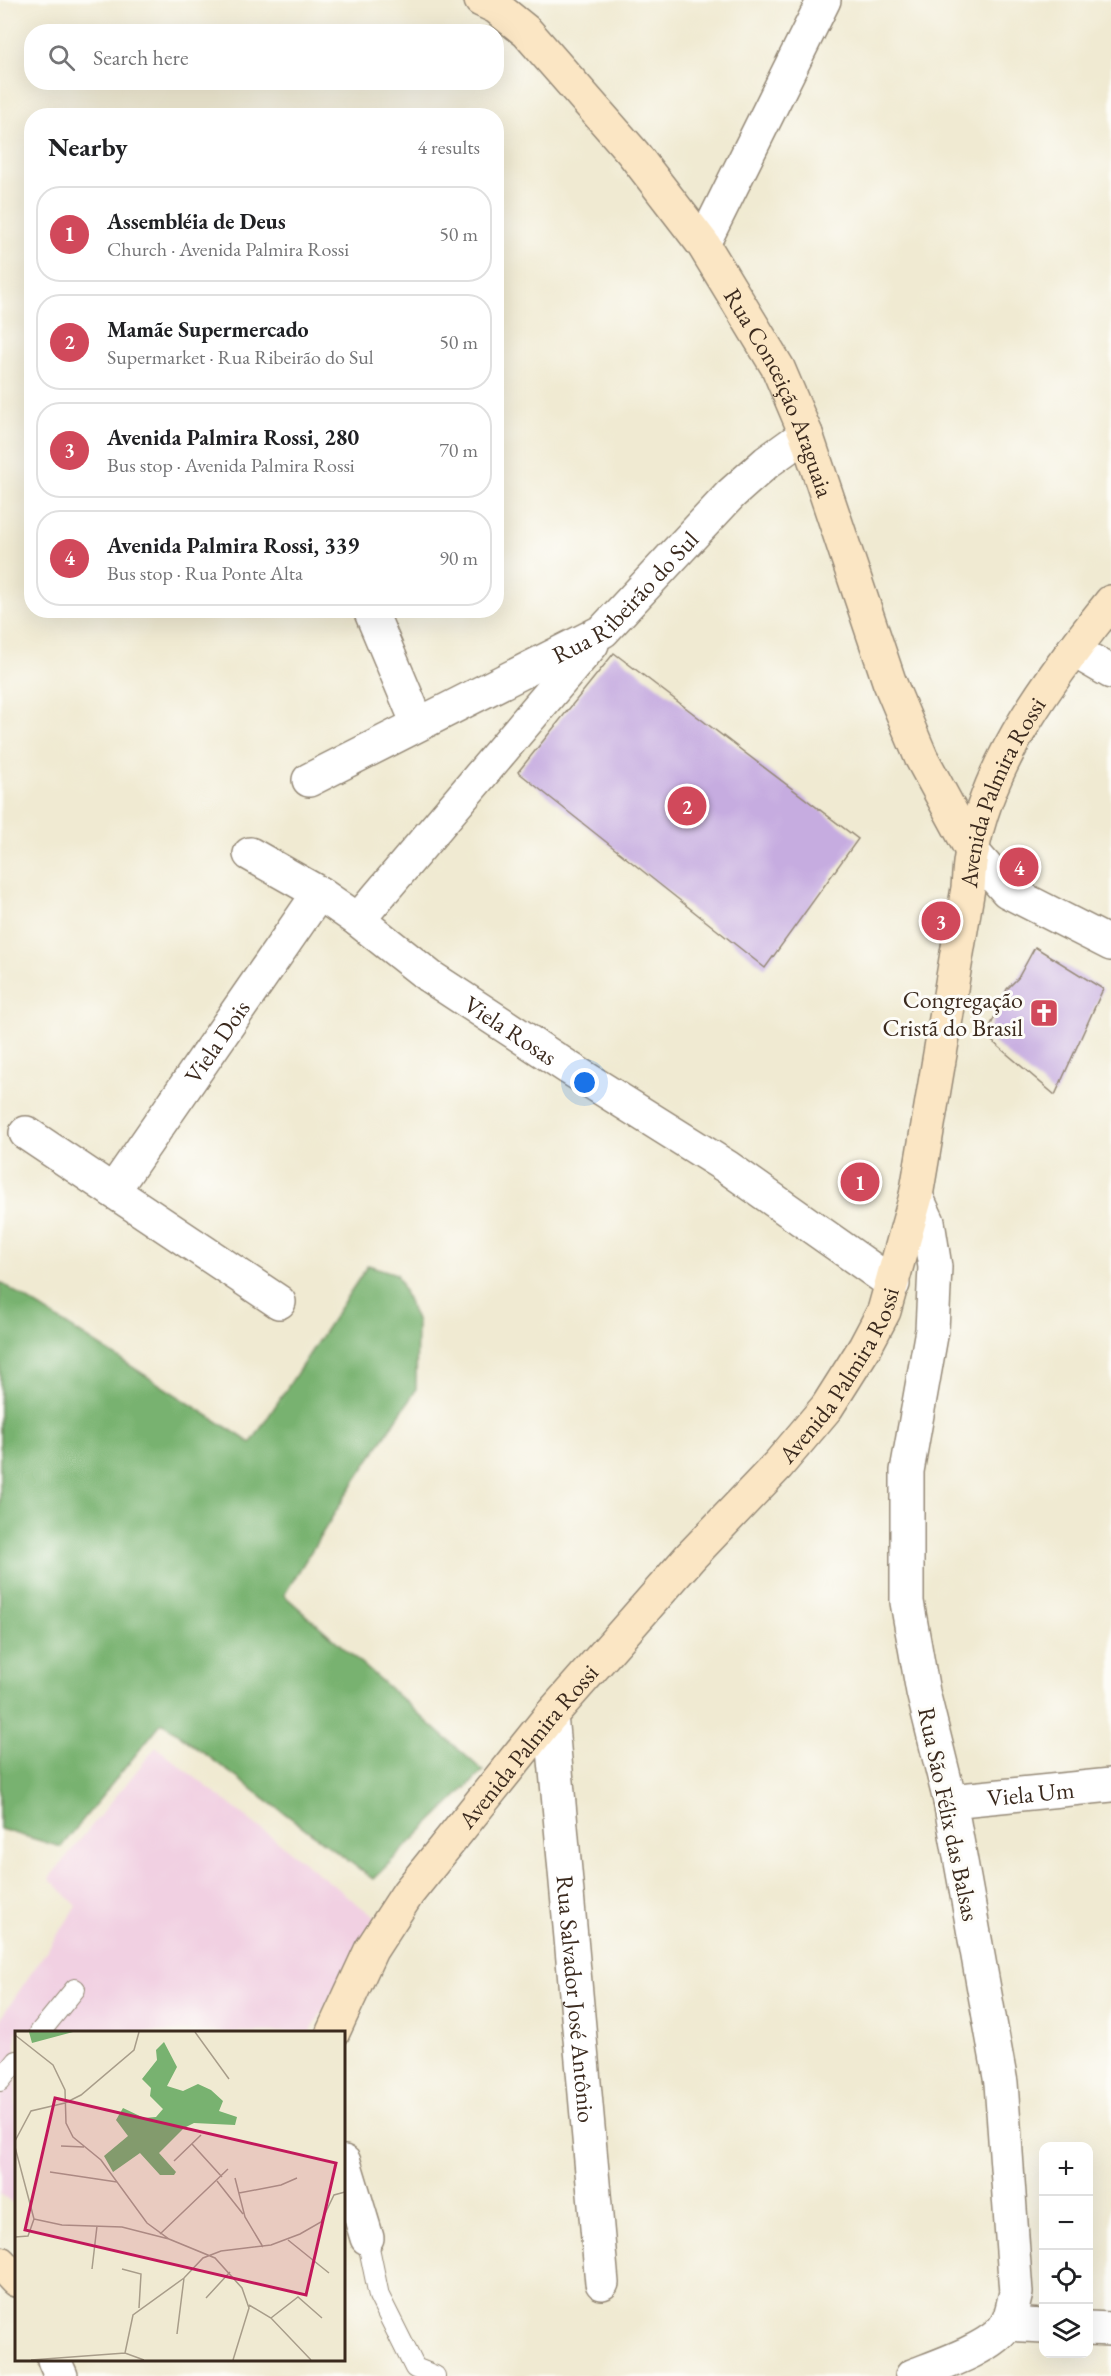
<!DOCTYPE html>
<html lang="en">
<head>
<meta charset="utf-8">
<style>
  :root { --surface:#fff; --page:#f2f2f2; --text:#202124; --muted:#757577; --line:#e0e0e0; --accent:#d1495b }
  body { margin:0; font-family:"EB Garamond",serif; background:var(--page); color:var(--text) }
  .controls { position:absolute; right:18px; bottom:18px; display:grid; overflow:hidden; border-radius:12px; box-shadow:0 6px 24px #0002 }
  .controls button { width:54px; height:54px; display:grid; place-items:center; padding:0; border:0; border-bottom:2px solid var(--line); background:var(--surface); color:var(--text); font:30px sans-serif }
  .you { position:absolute; left:585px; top:1083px; width:21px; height:21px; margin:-15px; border:4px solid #fff; border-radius:50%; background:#1a73e8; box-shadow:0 0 0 9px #1a73e833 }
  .badge { display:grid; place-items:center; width:39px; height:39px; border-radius:50%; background:var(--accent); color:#fff; font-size:20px; font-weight:700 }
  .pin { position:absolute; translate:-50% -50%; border:3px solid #fff; box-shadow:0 2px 6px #0006 }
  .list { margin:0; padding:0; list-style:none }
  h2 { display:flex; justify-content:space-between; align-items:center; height:78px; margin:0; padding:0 24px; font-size:26px }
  h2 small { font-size:20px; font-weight:400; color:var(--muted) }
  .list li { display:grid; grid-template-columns:39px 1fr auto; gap:18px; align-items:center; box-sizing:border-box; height:96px; margin:0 12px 12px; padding:0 12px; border:2px solid var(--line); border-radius:24px }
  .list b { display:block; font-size:22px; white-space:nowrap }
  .list p { margin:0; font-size:20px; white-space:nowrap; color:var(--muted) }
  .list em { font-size:20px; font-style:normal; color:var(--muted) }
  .icon { flex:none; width:33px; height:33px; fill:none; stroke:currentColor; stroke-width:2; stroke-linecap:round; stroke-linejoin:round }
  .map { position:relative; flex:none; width:1111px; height:2376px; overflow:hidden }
  .search { position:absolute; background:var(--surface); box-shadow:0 6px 24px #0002; left:24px; top:24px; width:480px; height:66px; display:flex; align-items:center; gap:15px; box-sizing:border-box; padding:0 21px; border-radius:24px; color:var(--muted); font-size:22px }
  .panel { position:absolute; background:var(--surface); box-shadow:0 6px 24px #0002; left:24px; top:108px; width:480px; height:510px; border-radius:24px }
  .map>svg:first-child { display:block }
  .built { fill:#f1d0e2 }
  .forest { fill:#78b270; stroke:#5a6e47; stroke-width:1.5 }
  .building { fill:#c6ace0 }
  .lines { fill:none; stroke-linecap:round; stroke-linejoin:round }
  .lane-casing { stroke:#968a78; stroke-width:22 }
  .street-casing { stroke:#968a78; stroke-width:36 }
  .secondary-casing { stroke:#968a78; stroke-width:36 }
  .lane { stroke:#fff; stroke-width:20 }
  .street { stroke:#fff; stroke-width:33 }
  .secondary { stroke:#fbe6c4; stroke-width:33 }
  .labels { text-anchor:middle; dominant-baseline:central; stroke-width:6; stroke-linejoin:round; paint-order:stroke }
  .street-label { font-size:24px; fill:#3b2a1e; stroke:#fdfcf7 }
  .poi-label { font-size:24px; fill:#3b2a1e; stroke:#fdfcf7; text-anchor:end }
  .inset-road { fill:none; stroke:#a89d8a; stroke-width:1.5 }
  .view { fill:#c2185b; fill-opacity:0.15; stroke:#c2185b; stroke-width:3 }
  .inset-edge { fill:none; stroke:#3b2a1e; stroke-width:3 }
</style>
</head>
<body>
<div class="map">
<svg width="1111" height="2376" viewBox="0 0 1111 2376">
  <rect width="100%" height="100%" fill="#fdfcf7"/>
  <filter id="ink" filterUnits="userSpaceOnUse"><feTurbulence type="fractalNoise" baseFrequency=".0167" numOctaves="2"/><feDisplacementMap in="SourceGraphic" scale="12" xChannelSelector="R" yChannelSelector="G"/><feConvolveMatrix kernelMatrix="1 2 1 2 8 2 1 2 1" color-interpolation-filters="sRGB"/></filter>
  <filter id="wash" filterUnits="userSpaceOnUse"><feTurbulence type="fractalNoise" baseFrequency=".008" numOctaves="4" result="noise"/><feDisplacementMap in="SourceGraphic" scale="24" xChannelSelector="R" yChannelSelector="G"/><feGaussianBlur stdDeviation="1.35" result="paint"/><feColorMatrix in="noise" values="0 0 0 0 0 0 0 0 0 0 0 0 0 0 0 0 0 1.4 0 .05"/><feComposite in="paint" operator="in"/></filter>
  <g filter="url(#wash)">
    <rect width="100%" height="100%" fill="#f0ead2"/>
    <path class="built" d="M156,1747L377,1919L310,2032H16V2205L0,2194V2019L77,1906L49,1878Z"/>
    <path class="forest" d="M368,1265L397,1274L417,1323L416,1390L349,1490L284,1595L483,1771L373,1879L162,1722L61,1847L0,1829V1282L251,1443Z"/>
    <g id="blocks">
      <g class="building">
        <path d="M614,653L858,839L765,968L518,772Z"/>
        <path d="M1035,947L1103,989L1055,1095L986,1036L1007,989L1018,978Z"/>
      </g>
    </g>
  </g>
  <g filter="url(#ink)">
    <use href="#blocks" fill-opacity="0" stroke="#968a78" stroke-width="1.5"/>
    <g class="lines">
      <g class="lane-casing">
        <g id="lane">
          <path d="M40,2032L75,1989"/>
          <path d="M0,2081L16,2061"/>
          <path d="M367,2238L379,2296L415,2368L435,2376"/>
        </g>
      </g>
      <g class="street-casing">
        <g id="street">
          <path d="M703,244L824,0"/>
          <path d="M370,610L418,724"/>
          <path d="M1073,650L1111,672"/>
          <path id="s1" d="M309,780L603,631L731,494L767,462L806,434"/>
          <path d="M972,851L1007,891L1111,944"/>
          <path id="s2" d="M250,854L319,893L358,920L429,976L569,1068L727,1167L893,1284"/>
          <path d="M358,920L592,644"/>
          <path d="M26,1133L279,1302"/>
          <path id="s3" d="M113,1191L319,893"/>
          <path id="s4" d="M551,1715L602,2283"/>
          <path id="s5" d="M950,1801L1111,1785"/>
          <path d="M344,2162L367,2238"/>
          <path d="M1007,2324L1044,2326"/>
          <path d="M1088,2328L1111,2329"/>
          <path d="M54,2360L61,2376"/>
          <path d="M912,2376C937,2366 993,2348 1006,2325C1012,2316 1013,2303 1016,2293L1001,2083L950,1801L923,1692L907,1602V1471L932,1330L935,1267L928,1222L916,1196"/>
        </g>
      </g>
      <g class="secondary-casing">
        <g id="secondary">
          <path id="s6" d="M481,0L496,7L527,32L633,153L703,244L778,368L806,434L889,681L921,757L972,851"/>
          <path id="s7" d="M333,2032L371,1950L408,1893L551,1715L691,1556L778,1465L827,1407L865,1347L884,1311L916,1196L968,888C969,876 969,863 972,852C988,760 1054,673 1111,602"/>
          <path d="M0,2263L16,2280"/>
        </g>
      </g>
      <use href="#lane" class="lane"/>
      <use href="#street" class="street"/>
      <use href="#secondary" class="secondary"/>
    </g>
  </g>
  <defs>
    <g id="church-square" transform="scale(1.5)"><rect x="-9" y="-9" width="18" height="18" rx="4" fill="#d1495b" stroke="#fdfcf7"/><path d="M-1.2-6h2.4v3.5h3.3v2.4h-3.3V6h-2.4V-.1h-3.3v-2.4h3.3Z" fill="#fff"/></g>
  </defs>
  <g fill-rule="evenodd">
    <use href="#church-square" x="1044" y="1013"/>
  </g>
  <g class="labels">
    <g class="street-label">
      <text stroke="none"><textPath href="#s6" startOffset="500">Rua Conceição Araguaia</textPath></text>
      <text stroke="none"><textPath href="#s1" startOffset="368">Rua Ribeirão do Sul</textPath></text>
      <text stroke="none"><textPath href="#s7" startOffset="1446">Avenida Palmira Rossi</textPath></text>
      <text stroke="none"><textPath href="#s2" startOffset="315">Viela Rosas</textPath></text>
      <text stroke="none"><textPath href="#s3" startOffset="182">Viela Dois</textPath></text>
      <text stroke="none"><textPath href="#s7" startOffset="834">Avenida Palmira Rossi</textPath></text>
      <text stroke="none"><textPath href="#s7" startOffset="348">Avenida Palmira Rossi</textPath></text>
      <text stroke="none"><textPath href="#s5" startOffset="81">Viela Um</textPath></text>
      <text transform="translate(949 1814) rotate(78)">Rua São Félix das Balsas</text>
      <text stroke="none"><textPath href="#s4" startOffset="285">Rua Salvador José Antônio</textPath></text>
    </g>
    <g class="poi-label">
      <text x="1023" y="999">Congregação<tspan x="1023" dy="28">Cristã do Brasil</tspan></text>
    </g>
  </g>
  <g transform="translate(15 2031)">
    <rect width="330" height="330" fill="#f0ead2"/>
    <path d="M14,1H58L17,12ZM149,11L162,36L152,55L168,60L183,53L196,59L208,70L204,80L222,86L220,94L179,92L169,97L144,122L161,141L159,144H145L125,122L98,141L89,125L113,105L101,89L108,77L129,87L141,86L148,78L135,65L136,57L127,48L142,29L141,19Z" fill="#78b270"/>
    <path class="inset-road" d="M180,1L214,48M0,4L38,34L50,59L51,92L58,106L86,129L132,192L154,208L200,227L227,257L234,277L218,329M0,110L16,80L50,72L66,64L119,19L124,1M177,113L207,146M46,115L69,116M0,116L19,188M159,130L186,104M35,141L102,151M220,147L230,186L248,216M202,150L228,183M224,162L266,154L282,147M19,188L47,194L107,196L154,208M145,203L213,138M0,206L13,205L19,188M273,209L314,242M77,238L82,195M107,238L126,243L124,277M191,267L215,241M234,274L256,287L296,329M256,287L283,266L307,287M162,303L169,247M110,322L118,284L169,247L188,227L206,220L256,214L285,203L306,191L319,164L330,161M16,329L110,322L129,329"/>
    <path class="view" d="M40,67L321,132L291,264L10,199Z"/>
    <rect width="330" height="330" class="inset-edge"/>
  </g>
</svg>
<div class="controls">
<button>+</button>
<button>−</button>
<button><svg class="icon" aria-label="locate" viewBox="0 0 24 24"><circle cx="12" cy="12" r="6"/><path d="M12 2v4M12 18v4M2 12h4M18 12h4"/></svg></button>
<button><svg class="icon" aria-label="layers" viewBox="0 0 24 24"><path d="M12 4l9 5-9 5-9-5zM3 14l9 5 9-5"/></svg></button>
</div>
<div class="you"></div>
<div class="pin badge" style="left:860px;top:1182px">1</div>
<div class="pin badge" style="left:687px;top:806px">2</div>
<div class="pin badge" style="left:941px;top:921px">3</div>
<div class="pin badge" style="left:1019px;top:867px">4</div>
<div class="search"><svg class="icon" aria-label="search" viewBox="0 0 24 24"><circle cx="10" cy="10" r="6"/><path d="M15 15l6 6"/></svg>Search here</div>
<section class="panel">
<h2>Nearby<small>4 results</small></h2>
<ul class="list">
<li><span class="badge">1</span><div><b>Assembléia de Deus</b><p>Church · Avenida Palmira Rossi</p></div><em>50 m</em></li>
<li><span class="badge">2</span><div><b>Mamãe Supermercado</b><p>Supermarket · Rua Ribeirão do Sul</p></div><em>50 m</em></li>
<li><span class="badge">3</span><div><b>Avenida Palmira Rossi, 280</b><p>Bus stop · Avenida Palmira Rossi</p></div><em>70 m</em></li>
<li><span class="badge">4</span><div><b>Avenida Palmira Rossi, 339</b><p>Bus stop · Rua Ponte Alta</p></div><em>90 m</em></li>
</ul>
</section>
</div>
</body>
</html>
